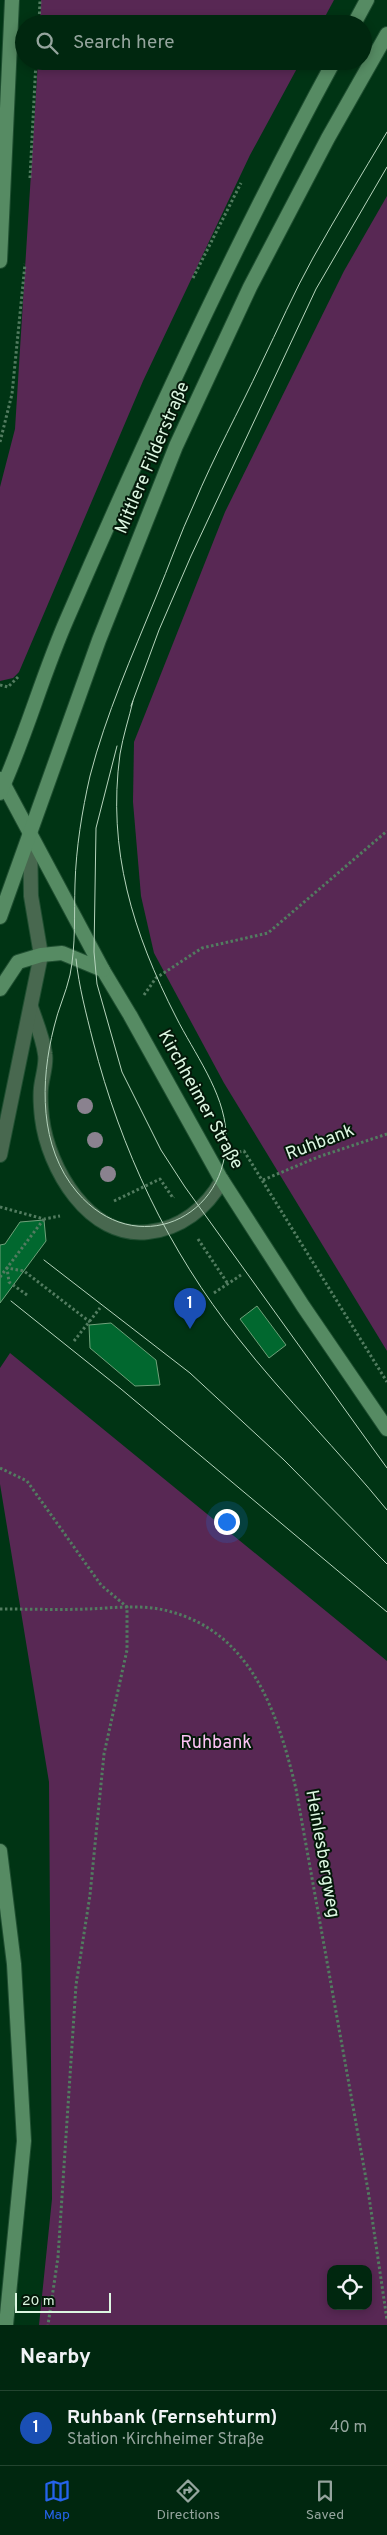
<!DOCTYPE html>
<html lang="en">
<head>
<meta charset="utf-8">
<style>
  :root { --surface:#00270f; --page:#0a2f18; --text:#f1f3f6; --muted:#95a59e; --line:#22442f; --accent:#2563eb }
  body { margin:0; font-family:Overpass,sans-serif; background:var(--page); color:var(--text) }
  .controls { position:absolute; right:15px; bottom:15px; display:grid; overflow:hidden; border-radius:10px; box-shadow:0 2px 8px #0003 }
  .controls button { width:45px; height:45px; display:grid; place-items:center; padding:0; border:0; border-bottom:1px solid var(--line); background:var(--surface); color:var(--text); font:25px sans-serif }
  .scale { position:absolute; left:15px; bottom:12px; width:96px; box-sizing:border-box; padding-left:5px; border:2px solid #ddf7e2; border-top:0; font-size:14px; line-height:18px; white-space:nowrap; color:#ddf7e2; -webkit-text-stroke:4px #041809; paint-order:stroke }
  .you { position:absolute; left:226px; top:1521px; width:18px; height:18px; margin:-12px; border:4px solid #fff; border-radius:50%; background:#1a73e8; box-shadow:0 0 0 8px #1a73e833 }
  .badge { display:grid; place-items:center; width:32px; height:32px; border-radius:50%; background:var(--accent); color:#fff; font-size:16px; font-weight:700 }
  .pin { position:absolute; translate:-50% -41px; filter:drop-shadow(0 1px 2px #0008) }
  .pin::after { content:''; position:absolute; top:26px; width:18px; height:15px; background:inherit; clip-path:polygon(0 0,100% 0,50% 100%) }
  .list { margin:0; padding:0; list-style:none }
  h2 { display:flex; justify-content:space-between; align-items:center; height:65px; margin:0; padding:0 20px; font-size:21px }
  h2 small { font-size:16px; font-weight:400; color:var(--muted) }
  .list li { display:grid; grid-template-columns:32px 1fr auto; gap:15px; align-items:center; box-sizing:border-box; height:75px; padding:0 20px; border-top:1px solid var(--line) }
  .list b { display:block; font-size:19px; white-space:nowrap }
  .list p { margin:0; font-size:16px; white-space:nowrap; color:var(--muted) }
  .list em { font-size:16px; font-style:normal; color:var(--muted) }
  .icon { flex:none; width:28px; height:28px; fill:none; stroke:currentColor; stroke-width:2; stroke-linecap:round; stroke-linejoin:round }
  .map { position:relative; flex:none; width:387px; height:2325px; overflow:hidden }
  .search { position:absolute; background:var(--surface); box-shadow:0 2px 8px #0003; left:15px; right:15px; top:15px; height:55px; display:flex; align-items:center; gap:12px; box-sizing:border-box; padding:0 18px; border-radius:28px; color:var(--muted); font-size:19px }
  .sheet { height:140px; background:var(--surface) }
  nav { display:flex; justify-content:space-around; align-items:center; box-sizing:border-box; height:70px; border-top:1px solid var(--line); background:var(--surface); font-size:14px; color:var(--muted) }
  nav a { display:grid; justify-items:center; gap:2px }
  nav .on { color:var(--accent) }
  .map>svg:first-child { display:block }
  .green { fill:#582854; fill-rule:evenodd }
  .building { fill:#01682f; stroke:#6fa17a }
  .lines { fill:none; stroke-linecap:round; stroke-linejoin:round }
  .service-casing { stroke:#1f4f31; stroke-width:16 }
  .secondary-casing { stroke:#1f4f31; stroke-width:16 }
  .path { stroke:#527c60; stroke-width:3; stroke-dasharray:2.5 2.5; stroke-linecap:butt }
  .service { stroke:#48684f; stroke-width:14 }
  .secondary { stroke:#568b63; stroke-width:14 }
  .tram { stroke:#b6d4bd; stroke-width:1 }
  .tree { fill:#8a828f }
  .labels { text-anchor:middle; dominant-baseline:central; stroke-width:4; stroke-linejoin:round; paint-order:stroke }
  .street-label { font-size:18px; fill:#ddf7e2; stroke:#041809 }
  .park-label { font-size:18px; fill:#fbc1f3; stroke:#041809 }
</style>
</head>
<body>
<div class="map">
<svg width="387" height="2325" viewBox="0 0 387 2325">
  <rect width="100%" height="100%" fill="#003414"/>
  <g class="green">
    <path d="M41,0H334L321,24H40Z"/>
    <path d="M38,61H301L250,155L143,381L19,672L13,678L0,681V487L15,429Z"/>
    <path d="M387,196V1351L224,1083L154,953L141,896L133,802L134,742L225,512L344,271Z"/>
    <path d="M10,1353L387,1661V2325H39L52,2199L49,1782L0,1484V1368ZM331,2269H368V2306H331Z"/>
  </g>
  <g class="building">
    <path d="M44,1220L46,1241L0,1303V1245L5,1244L20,1222Z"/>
    <path d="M257,1306L286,1345L269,1358L240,1319Z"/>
    <path d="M111,1323L156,1360L160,1385L135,1386L90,1348L89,1325Z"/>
  </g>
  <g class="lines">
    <g class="service-casing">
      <g id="service">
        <path d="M31,1007C36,1022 43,1038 45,1054C47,1064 42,1077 41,1088C40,1097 41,1109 42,1118C48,1168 89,1239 148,1232C180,1229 207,1208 222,1180"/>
        <path d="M0,1155L41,955L31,896L30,835"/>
      </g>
    </g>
    <g class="secondary-casing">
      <g id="secondary">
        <path d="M354,24L367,0"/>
        <path d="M0,261L12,0"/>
        <path d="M1,779L103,970L130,1015L220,1177L303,1306L387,1429"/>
        <path d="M0,793C26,736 42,676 67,619C149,429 235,243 334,61"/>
        <path d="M0,917L99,640L176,446L250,287L328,138L387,34"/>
        <path d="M0,989L18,962L41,955L62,953L103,970"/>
        <path d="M0,1851L14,1964L24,2141L6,2325"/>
      </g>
    </g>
    <g class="path">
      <path d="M39,24L40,0"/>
      <path d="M30,178L36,61"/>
      <path d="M193,278L241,183"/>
      <path d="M0,442L12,394L25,264"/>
      <path d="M0,685L8,687L18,677"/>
      <path d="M144,995L156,978L202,948L268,933L387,831"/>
      <path d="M234,1153L244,1151L387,1382"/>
      <path d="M263,1180L318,1157L387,1134"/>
      <path d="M114,1201L160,1179L173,1198L174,1197"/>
      <path d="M0,1207L44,1219L60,1216"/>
      <path d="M198,1239L228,1284"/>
      <path d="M0,1277L44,1219"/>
      <path d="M214,1293L241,1275"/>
      <path d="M27,1295L9,1282L7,1268L24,1271L90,1322"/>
      <path d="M74,1341L100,1308"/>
      <path d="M0,1468L27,1481L101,1585L127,1607V1650L104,1754L90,1895L76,1985L58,2257L48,2325"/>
      <path d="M0,1609C29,1609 59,1610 88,1609C113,1608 143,1604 168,1611C252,1632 278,1714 296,1789L368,2190L387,2320"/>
    </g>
    <use href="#service" class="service"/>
    <use href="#secondary" class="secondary"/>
    <g class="tram">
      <path d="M133,701C129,718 123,736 120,754C107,850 133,933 176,1017C194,1053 224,1092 226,1133C230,1219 135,1261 77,1192C39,1147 40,1082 54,1027C58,1009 66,993 70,975C76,945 74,914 75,884C76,848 82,811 90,776C106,714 132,656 156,597C169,566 180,534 194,504C214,456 239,411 261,364C278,329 294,292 313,258C337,215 362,174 387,132"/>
      <path d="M131,706L159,630L191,556L316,289L387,167"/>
      <path d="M117,746L96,828L94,952L97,984L122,1072L161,1150L185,1187L387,1468"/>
      <path d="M76,959C79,987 86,1013 93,1041C121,1150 168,1250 238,1338C285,1398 339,1451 387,1510"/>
      <path d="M44,1260L190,1373L284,1460L387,1564"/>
      <path d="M11,1301L121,1389L387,1612"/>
    </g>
  </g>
  <g class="tree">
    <circle cx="85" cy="1106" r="8"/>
    <circle cx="95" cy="1140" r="8"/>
    <circle cx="108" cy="1174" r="8"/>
  </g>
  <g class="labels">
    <g class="street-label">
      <text transform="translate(153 458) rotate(-67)">Mittlere Filderstraße</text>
      <text transform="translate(200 1100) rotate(61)">Kirchheimer Straße</text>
      <text transform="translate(320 1143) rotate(-21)">Ruhbank</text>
      <text transform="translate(322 1854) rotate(80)">Heinlesbergweg</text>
    </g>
    <g class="park-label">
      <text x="216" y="1743">Ruhbank</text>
    </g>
  </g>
</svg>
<div class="controls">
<button><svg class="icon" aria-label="locate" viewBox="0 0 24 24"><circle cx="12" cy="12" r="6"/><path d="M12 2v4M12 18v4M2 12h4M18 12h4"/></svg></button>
</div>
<div class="scale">20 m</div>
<div class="you"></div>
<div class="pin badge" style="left:190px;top:1329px;background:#1a4fb4">1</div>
<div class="search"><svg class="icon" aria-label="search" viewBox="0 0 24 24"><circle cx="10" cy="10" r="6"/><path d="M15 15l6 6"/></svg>Search here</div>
</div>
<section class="sheet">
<h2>Nearby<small></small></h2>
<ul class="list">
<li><span class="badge" style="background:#1a4fb4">1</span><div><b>Ruhbank (Fernsehturm)</b><p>Station · Kirchheimer Straße</p></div><em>40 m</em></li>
</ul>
</section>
<nav>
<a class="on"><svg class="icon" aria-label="map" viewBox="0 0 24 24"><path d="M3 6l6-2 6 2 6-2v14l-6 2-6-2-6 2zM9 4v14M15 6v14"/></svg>Map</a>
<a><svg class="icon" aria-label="directions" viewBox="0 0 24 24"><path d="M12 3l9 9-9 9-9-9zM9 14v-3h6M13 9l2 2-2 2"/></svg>Directions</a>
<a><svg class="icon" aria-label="saved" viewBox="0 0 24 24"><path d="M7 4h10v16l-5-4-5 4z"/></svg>Saved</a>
</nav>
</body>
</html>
